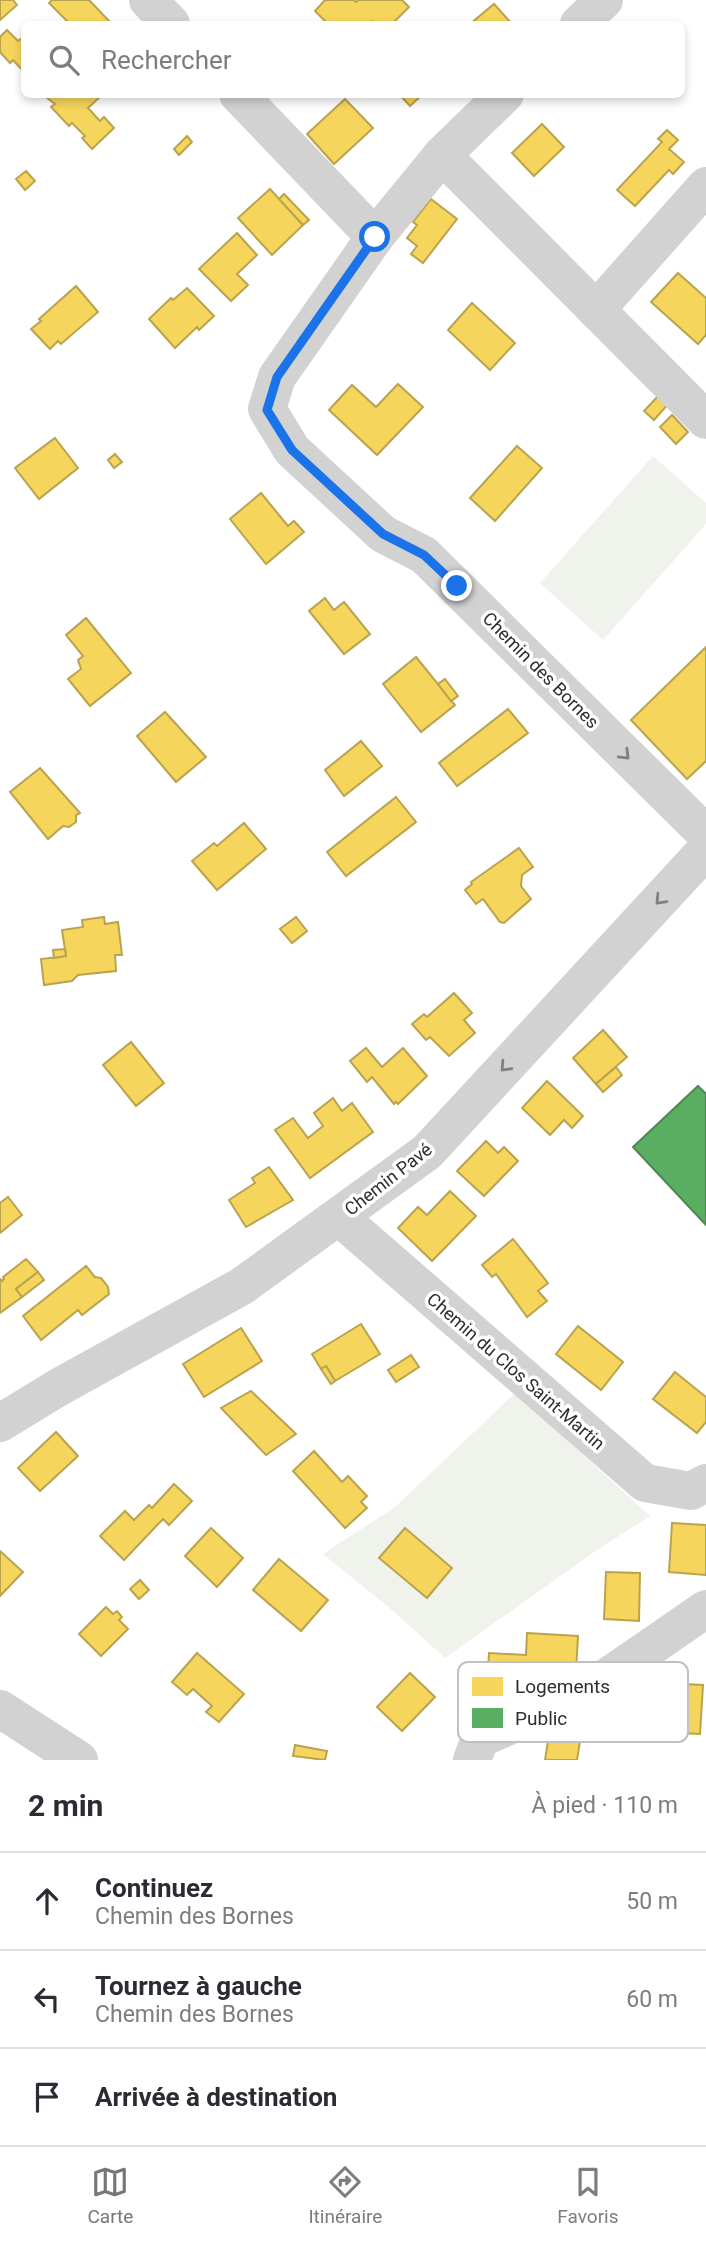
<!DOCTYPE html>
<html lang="fr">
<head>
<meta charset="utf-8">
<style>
  :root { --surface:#fff; --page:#f2f2f3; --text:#2b2b33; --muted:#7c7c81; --line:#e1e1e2; --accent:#767676 }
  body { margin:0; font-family:Roboto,sans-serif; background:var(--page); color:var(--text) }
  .stop { position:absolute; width:21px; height:21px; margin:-16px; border:5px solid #1a73e8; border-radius:50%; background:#fff }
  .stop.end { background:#1a73e8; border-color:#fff; box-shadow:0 2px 7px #0008 }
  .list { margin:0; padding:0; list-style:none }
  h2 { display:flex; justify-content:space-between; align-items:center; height:91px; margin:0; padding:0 28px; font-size:30px }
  h2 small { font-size:23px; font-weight:400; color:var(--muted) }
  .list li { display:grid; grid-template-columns:46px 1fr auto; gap:21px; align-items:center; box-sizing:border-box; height:98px; padding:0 28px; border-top:2px solid var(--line) }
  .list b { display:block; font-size:26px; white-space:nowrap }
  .list p { margin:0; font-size:23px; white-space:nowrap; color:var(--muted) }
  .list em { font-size:23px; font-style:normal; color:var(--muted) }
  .icon { flex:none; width:38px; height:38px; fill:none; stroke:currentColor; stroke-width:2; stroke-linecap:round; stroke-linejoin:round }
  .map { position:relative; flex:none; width:706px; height:1760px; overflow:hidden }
  .search { position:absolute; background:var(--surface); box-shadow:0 4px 10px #0003; left:21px; right:21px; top:21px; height:77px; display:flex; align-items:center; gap:18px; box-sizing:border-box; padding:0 24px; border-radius:10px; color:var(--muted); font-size:26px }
  .sheet { height:385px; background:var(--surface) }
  nav { display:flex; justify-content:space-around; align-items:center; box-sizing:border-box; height:98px; border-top:2px solid var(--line); background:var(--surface); font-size:19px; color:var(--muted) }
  nav a { display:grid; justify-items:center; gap:4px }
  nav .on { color:var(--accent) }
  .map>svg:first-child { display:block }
  .green { fill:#eff3eb }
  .homes { fill:#f6d55c; stroke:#baa34e; stroke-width:2 }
  .public { fill:#5aae61; stroke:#4c8751; stroke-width:2 }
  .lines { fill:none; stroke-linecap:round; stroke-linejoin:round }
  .minor { stroke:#d2d2d2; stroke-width:38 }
  .oneway { stroke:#808080 }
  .route { stroke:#1a73e8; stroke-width:9 }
  .labels { text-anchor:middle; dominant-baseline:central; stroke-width:7; stroke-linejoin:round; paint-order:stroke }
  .street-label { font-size:18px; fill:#2d2d2d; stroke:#fff }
  .key { fill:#fff; stroke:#c0c0c0; stroke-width:2 }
  .key-label { font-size:19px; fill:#2d2d2d }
</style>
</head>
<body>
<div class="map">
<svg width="706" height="1760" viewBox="0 0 706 1760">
  <rect width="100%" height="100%" fill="#fff"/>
  <g class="green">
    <path d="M653,456L706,503V524L603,640L540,583Z"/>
    <path d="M515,1393L650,1516L597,1550L445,1658L392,1610L323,1554L395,1507Z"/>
  </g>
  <g class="homes">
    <path d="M0,0H13L17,5L0,20Z"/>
    <path d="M52,0H89L112,24H70L49,3Z"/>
    <path d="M325,0H354L356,2L359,0H402L409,7L392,24H376L372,21L369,24H328L315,11Z"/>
    <path d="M494,4L512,24H470Z"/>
    <path d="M7,30L18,41L22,38L24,40V72L13,60L10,63L0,52V37Z"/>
    <path d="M42,94H103L88,108L100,121L104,117L114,128L92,149L82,138L85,136L72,123L69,126L51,107L55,104Z"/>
    <path d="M399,94H423L410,106Z"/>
    <path d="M345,99L373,128L334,164L307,134Z"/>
    <path d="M542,124L564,147L534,176L512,153Z"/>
    <path d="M667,130L678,140L669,149L684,162L673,174L669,170L635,206L617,190L662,142L658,139Z"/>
    <path d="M187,136L192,142L179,155L174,149Z"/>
    <path d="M26,171L35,181L25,190L16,179Z"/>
    <path d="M270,189L303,225L272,255L238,218Z"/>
    <path d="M284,194L309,220L303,225L279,199Z"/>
    <path d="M431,199L457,219L423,263L411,254L417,246L407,238L417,225L413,222Z"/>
    <path d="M237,233L257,255L237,274L248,285L231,301L199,269Z"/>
    <path d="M678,273L706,298V335L698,344L651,302Z"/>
    <path d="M76,286L98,312L61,344L58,341L50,349L31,329L41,321L39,319Z"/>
    <path d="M187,288L214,316L199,330L197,327L175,348L149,319L171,298L173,300Z"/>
    <path d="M472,303L515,343L490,370L448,330Z"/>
    <path d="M398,384L423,407L377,455L329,410L352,385L376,407Z"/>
    <path d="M660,394L669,403L654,420L644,411Z"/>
    <path d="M672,415L688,432L676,444L660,427Z"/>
    <path d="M55,438L78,468L39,499L15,468Z"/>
    <path d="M517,446L542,468L495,521L470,498Z"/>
    <path d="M115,454L122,462L114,468L108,460Z"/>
    <path d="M261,493L288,526L294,521L304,532L266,564L230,519Z"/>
    <path d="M325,598L334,610L344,602L370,634L344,654L309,611Z"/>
    <path d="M86,618L131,673L90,706L68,679L81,669L78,660L83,656L66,635Z"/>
    <path d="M706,647V761L687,779L631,720Z"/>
    <path d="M416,657L455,705L421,732L383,684Z"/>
    <path d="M445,679L458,696L451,701L438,684Z"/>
    <path d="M508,709L528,733L457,786L439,763Z"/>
    <path d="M165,712L206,757L176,782L137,736Z"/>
    <path d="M361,741L382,766L344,796L325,770Z"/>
    <path d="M40,768L80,813L76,815V822L69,827L63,826L48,839L10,792Z"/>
    <path d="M396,797L416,822L346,876L327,852Z"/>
    <path d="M244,823L266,849L217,890L192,861L214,843L217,846Z"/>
    <path d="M519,848L533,867L522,875L521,886L531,899L504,923L500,922L483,899L476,904L465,890L472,884L471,882Z"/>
    <path d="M104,917L105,924L118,922L122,955H115L116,971L78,975L72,981L44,985L41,959L66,956L62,930L83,927L82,920Z"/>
    <path d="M296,917L307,931L292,943L280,929Z"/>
    <path d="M65,949L66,956L54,958L53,950Z"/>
    <path d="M454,993L472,1013L464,1020L475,1033L449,1056L430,1037L426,1040L412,1024L424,1014L427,1017Z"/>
    <path d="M603,1030L627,1057L596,1084L573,1058Z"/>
    <path d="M131,1042L164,1083L136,1106L103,1065Z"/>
    <path d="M366,1048L382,1067L403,1048L427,1076L398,1104L396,1102L394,1104L372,1077L367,1082L350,1061Z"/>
    <path d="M616,1067L622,1075L603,1092L596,1084Z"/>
    <path d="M547,1081L583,1116L572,1128L564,1120L550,1135L522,1108Z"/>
    <path d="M333,1098L342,1111L352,1103L373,1132L310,1178L275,1130L293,1118L308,1138L323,1126L314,1113Z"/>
    <path d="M486,1141L498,1153L504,1147L518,1161L484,1196L457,1171Z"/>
    <path d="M269,1167L293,1200L246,1227L229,1200L255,1183L252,1178Z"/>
    <path d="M450,1191L476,1216L432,1261L398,1228L418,1207L427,1215Z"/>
    <path d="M8,1197L22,1215L0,1233V1203Z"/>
    <path d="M513,1239L548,1283L538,1291L547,1301L527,1317L496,1274L492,1277L482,1265Z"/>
    <path d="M26,1259L38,1272L16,1289L22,1297L0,1313V1279L2,1281L4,1279L3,1277Z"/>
    <path d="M86,1266L95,1277L101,1278L108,1287L109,1294L82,1315L78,1310L41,1340L23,1316Z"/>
    <path d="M38,1272L44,1280L22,1297L16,1289Z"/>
    <path d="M361,1324L380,1354L335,1381L326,1366L321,1369L312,1354Z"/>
    <path d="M578,1326L623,1362L601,1390L556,1354Z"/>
    <path d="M241,1328L262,1361L204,1397L183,1364Z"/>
    <path d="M411,1355L419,1367L396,1382L388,1370Z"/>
    <path d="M326,1366L335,1381L331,1384L321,1369Z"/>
    <path d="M675,1372L706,1397V1422L697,1433L653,1399Z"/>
    <path d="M251,1391L296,1434L266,1455L221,1408Z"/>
    <path d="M56,1432L78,1456L40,1491L18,1468Z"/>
    <path d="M314,1451L342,1482L348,1476L367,1496L361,1502L367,1508L345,1528L293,1471Z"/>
    <path d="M174,1484L192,1501L169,1525L163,1519L124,1560L100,1536L125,1511L134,1520L149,1505L152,1508Z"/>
    <path d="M672,1523L706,1525V1575L669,1572Z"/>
    <path d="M211,1528L243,1558L217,1587L185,1556Z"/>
    <path d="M405,1528L452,1568L427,1598L379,1558Z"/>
    <path d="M0,1551L23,1572L0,1596Z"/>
    <path d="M279,1559L328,1600L301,1631L253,1590Z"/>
    <path d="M606,1572L640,1573L639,1621L604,1619Z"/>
    <path d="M140,1580L149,1590L139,1599L130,1589Z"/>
    <path d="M106,1607L113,1614L117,1611L122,1617L119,1620L128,1629L101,1656L79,1634Z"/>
    <path d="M527,1633L578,1636L576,1671L527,1668L526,1691L487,1689L489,1653L526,1655Z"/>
    <path d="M197,1653L244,1694L219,1722L206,1712L212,1706L193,1689L187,1695L172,1682Z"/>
    <path d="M410,1673L435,1697L402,1731L377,1707Z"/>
    <path d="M644,1682L703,1685L700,1734L641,1731Z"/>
    <path d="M549,1734L580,1741L577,1760H545Z"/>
    <path d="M295,1745L327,1751L325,1760L293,1756Z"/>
  </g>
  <path class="public" d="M698,1086L706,1094V1225L633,1147Z"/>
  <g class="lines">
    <g class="minor">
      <path d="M148,0L171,24"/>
      <path d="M579,24L604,0"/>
      <path d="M238,94L375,237"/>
      <path d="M505,94L442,155L375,237L277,377L267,409L292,450L383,534L424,555L706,834"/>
      <path d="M442,155L706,420"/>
      <path d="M596,310L706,186"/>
      <path d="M339,1217L645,1483L691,1491L706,1483"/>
      <path d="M0,1423L59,1387L242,1286L427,1152L706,850"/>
      <path d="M0,1709L79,1760"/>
      <path d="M472,1760L480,1739L587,1691L706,1609"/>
    </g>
  </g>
  <defs><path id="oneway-chevron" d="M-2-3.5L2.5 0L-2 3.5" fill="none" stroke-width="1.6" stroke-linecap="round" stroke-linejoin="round" transform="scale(1.75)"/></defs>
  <g class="oneway">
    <use href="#oneway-chevron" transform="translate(625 755) rotate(45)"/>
    <use href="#oneway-chevron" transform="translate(660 900) rotate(133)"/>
    <use href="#oneway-chevron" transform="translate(505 1067) rotate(133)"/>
  </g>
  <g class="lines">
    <path class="route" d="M375,237L277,377L267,410L292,450L383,534L424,555L457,586"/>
  </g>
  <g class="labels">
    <g class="street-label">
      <text transform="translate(541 670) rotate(45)">Chemin des Bornes</text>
      <text transform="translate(388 1179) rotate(-38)">Chemin Pavé</text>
      <text transform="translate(516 1371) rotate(41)">Chemin du Clos Saint-Martin</text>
    </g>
  </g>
  <rect x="458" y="1662" width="230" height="80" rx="10" class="key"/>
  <rect x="472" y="1677" width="31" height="19" fill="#f6d55c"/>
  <rect x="472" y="1708" width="31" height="20" fill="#5aae61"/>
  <g class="key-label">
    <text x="515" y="1693">Logements</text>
    <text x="515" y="1725">Public</text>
  </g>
</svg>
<div class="stop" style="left:375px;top:237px"></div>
<div class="stop end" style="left:457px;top:586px"></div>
<div class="search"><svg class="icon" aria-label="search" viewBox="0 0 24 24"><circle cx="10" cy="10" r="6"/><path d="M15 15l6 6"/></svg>Rechercher</div>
</div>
<section class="sheet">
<h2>2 min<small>À pied · 110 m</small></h2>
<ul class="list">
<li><svg class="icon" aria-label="ahead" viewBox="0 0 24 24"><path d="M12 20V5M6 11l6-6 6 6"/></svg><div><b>Continuez</b><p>Chemin des Bornes</p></div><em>50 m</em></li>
<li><svg class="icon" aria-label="left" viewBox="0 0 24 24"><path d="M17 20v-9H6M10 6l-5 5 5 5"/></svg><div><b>Tournez à gauche</b><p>Chemin des Bornes</p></div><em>60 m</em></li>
<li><svg class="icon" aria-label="arrive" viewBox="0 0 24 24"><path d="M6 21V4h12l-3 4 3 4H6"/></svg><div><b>Arrivée à destination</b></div></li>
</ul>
</section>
<nav>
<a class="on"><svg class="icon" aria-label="map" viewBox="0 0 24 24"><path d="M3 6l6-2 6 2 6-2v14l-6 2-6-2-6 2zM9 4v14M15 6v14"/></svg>Carte</a>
<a><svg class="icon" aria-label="directions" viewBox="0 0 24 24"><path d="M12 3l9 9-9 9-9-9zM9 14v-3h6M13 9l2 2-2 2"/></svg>Itinéraire</a>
<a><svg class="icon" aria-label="saved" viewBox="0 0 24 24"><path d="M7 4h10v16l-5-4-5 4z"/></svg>Favoris</a>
</nav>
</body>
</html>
